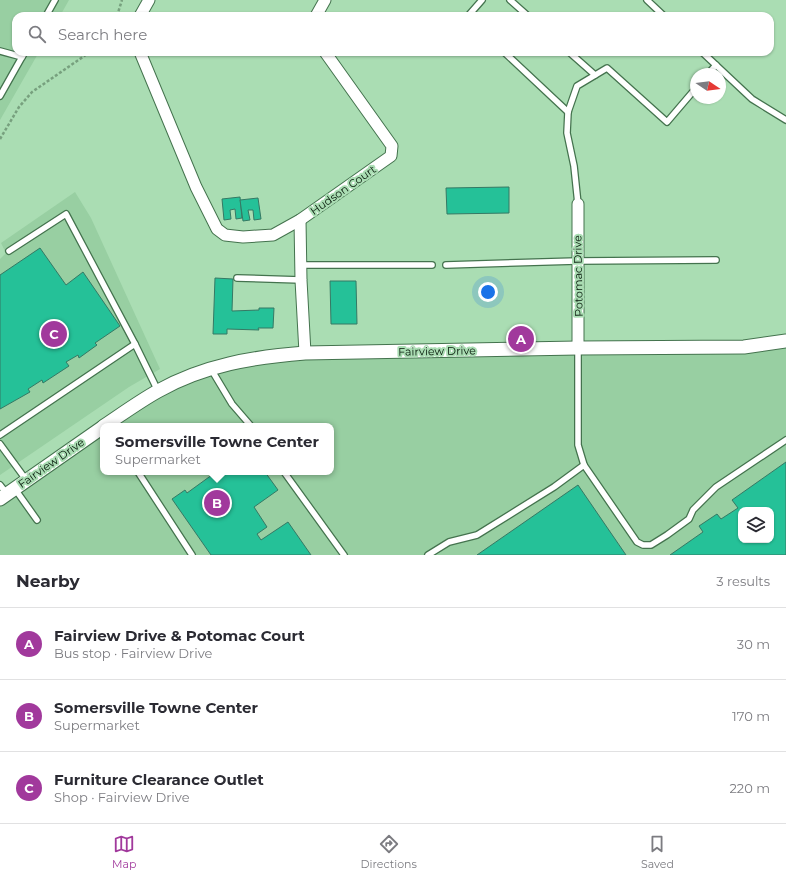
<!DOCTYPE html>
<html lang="en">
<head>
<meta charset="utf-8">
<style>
  :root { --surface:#fff; --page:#f7f7f7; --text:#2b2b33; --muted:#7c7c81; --line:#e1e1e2; --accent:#a1399c }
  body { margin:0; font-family:Montserrat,sans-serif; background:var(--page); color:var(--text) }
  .controls { position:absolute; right:12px; bottom:12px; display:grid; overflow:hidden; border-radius:8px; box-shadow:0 1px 3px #0004 }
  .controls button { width:36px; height:36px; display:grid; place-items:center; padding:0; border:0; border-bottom:1px solid var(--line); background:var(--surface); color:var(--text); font:20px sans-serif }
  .compass { position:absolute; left:690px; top:68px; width:36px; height:36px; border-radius:50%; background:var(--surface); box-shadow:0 1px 3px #0004; rotate:103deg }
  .you { position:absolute; left:488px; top:292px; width:14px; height:14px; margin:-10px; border:3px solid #fff; border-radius:50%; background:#1a73e8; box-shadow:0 0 0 6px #1a73e833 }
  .badge { display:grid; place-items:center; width:26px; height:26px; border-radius:50%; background:var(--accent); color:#fff; font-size:13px; font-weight:700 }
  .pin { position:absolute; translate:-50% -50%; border:2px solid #fff; box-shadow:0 1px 4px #0006 }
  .popup { position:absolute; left:100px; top:423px; width:234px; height:52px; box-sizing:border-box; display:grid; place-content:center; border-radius:8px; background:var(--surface); filter:drop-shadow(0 1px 3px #0005); font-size:13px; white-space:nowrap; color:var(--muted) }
  .popup b { font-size:15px; color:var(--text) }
  .popup::after { content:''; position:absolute; left:50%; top:100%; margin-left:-8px; border:8px solid transparent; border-top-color:var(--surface) }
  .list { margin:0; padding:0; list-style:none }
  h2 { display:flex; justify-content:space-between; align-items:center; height:52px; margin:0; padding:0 16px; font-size:17px }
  h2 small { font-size:13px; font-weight:400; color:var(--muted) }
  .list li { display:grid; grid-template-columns:26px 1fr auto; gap:12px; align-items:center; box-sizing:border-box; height:72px; padding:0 16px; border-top:1px solid var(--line) }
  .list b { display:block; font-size:15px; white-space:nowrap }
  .list p { margin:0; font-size:13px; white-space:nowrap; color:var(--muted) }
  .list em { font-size:13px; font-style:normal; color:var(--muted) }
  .icon { flex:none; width:22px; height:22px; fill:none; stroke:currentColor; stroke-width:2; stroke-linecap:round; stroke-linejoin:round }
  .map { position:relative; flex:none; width:786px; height:555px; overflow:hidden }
  .search { position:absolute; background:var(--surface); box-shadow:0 1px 3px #0004; left:12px; right:12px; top:12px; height:44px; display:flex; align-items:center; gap:10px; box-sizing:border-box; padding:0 14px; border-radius:12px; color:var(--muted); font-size:15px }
  .sheet { height:268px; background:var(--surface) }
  nav { display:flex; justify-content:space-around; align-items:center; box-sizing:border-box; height:56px; border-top:1px solid var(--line); background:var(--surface); font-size:11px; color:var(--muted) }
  nav a { display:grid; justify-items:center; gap:2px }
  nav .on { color:var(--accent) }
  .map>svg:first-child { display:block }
  .built { fill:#98cfa2; fill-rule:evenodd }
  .building { fill:#25c198; stroke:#357964; fill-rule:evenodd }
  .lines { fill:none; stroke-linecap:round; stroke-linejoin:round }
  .service-casing { stroke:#44734e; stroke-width:8 }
  .minor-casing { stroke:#44734e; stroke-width:13 }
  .tertiary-casing { stroke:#44734e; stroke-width:15 }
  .path { stroke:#77a07e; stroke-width:2.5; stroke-dasharray:3 2; stroke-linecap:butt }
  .service { stroke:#fff; stroke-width:5.5 }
  .minor { stroke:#fff; stroke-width:11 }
  .tertiary { stroke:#fff; stroke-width:13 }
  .labels { text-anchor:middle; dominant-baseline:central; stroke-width:4; stroke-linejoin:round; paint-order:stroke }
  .street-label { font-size:11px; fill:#041608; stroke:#aaddb3 }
</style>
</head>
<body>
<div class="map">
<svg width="786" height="555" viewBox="0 0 786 555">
  <rect width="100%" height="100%" fill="#aaddb3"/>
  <g class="built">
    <path d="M0,0H69L60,16H16V52H39L0,120Z"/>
    <path d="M75,192L91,218L160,369L129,387L0,475V259L6,253L1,243Z"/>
    <path d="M786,341V555H0V499L103,427V472H331V426H104L158,391L246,359ZM741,510H771V540H741Z"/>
  </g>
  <g class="building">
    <path d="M509,187V213L447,214L446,188Z"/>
    <path d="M240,197L242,218L236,219L235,209L230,210L231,219L224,220L222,199Z"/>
    <path d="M258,198L261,219L254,220L253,210H248L250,220L243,221L240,200Z"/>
    <path d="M40,248L66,285L83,272L120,326L95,343L97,345L79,358L78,355L66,362L69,366L43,383L42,380L28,389L30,392L0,409V275Z"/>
    <path d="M215,278L233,279L232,311L259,310V308H274L273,328H258L259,330L227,329V334H213Z"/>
    <path d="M330,281H356L357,324H331Z"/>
    <path d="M786,462V555H670L703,532L699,526L717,514L721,519L738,508L732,500ZM741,510H771V540H741Z"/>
    <path d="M216,472H265L278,490L254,507L267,527L257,534L261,540L288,522L311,555H211L172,499L185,490L187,493Z"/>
    <path d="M578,485L626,555H477Z"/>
  </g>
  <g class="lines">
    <g class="service-casing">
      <g id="service">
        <path d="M510,0L528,16"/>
        <path d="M647,0L664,16"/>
        <path d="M46,16L55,0"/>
        <path d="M468,16L482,0"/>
        <path d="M0,51L22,57L25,52"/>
        <path d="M504,52L568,112"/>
        <path d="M569,52L595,75"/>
        <path d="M702,52L752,99L786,120"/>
        <path d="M708,74L716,65"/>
        <path d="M0,96L22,57"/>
        <path d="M578,204L574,166L567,133L568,112L577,86L607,68L667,122L696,88"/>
        <path d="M9,251L66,214L135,344"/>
        <path d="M301,265H432"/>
        <path d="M446,265L577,261L716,260"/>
        <path d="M237,278L301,280"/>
        <path d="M578,349V445L584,465"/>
        <path d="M211,369L232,404L251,426"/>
        <path d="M0,435L135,344L158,391"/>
        <path d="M0,444L27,481"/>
        <path d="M138,472L192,555"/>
        <path d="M284,472L344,555"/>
        <path d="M0,485L7,494"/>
        <path d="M15,489L37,520"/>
        <path d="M428,555L449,542L477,535L554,487L584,465L637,542L643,545H651L667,535L689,519L693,510L716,487L786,440"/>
      </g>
    </g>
    <g class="minor-casing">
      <g id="minor">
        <path d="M140,16L149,0"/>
        <path d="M316,16L325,0"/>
        <path d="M140,52L196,187L217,229L225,235L243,237L273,235L300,220L391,156L392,146L325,52"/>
        <path d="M578,204V348"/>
        <path d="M300,220L301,280L305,353"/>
      </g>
    </g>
    <g class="tertiary-casing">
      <g id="tertiary">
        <path d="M104,426C122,414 140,401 158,391C204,365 254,357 305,353L578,348L744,347L786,341"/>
        <path d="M0,499L103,427"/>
      </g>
    </g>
    <g class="path">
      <path d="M117,16L122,0"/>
      <path d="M0,139L19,107L32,92L90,52"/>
    </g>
    <use href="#service" class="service"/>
    <use href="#minor" class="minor"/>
    <use href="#tertiary" class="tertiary"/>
  </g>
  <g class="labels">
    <g class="street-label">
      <text transform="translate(343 190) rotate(-35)">Hudson Court</text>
      <text transform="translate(578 276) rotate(-91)">Potomac Drive</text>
      <text transform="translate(437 351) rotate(-1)">Fairview Drive</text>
      <text transform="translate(51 463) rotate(-35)">Fairview Drive</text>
    </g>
  </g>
</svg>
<div class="controls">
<button><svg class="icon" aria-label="layers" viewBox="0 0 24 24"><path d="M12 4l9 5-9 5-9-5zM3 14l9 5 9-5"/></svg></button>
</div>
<svg class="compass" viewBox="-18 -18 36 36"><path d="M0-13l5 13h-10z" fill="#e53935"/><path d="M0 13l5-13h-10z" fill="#7c7c81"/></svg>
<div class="you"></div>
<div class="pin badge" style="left:521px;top:339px">A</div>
<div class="pin badge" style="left:217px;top:503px">B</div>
<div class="popup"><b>Somersville Towne Center</b>Supermarket</div>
<div class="pin badge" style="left:54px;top:334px">C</div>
<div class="search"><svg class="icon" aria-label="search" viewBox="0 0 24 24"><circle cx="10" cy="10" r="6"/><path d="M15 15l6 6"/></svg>Search here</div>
</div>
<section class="sheet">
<h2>Nearby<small>3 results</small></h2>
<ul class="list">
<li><span class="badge">A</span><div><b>Fairview Drive &amp; Potomac Court</b><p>Bus stop · Fairview Drive</p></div><em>30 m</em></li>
<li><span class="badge">B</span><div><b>Somersville Towne Center</b><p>Supermarket</p></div><em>170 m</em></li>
<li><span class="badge">C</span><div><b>Furniture Clearance Outlet</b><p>Shop · Fairview Drive</p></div><em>220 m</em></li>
</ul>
</section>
<nav>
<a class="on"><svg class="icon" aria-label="map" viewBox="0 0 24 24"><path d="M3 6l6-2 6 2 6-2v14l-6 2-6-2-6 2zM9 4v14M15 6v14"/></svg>Map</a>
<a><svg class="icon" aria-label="directions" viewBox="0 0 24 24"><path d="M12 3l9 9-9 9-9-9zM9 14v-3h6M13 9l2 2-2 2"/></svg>Directions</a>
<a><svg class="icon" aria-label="saved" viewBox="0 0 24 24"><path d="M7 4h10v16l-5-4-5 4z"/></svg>Saved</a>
</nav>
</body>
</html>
